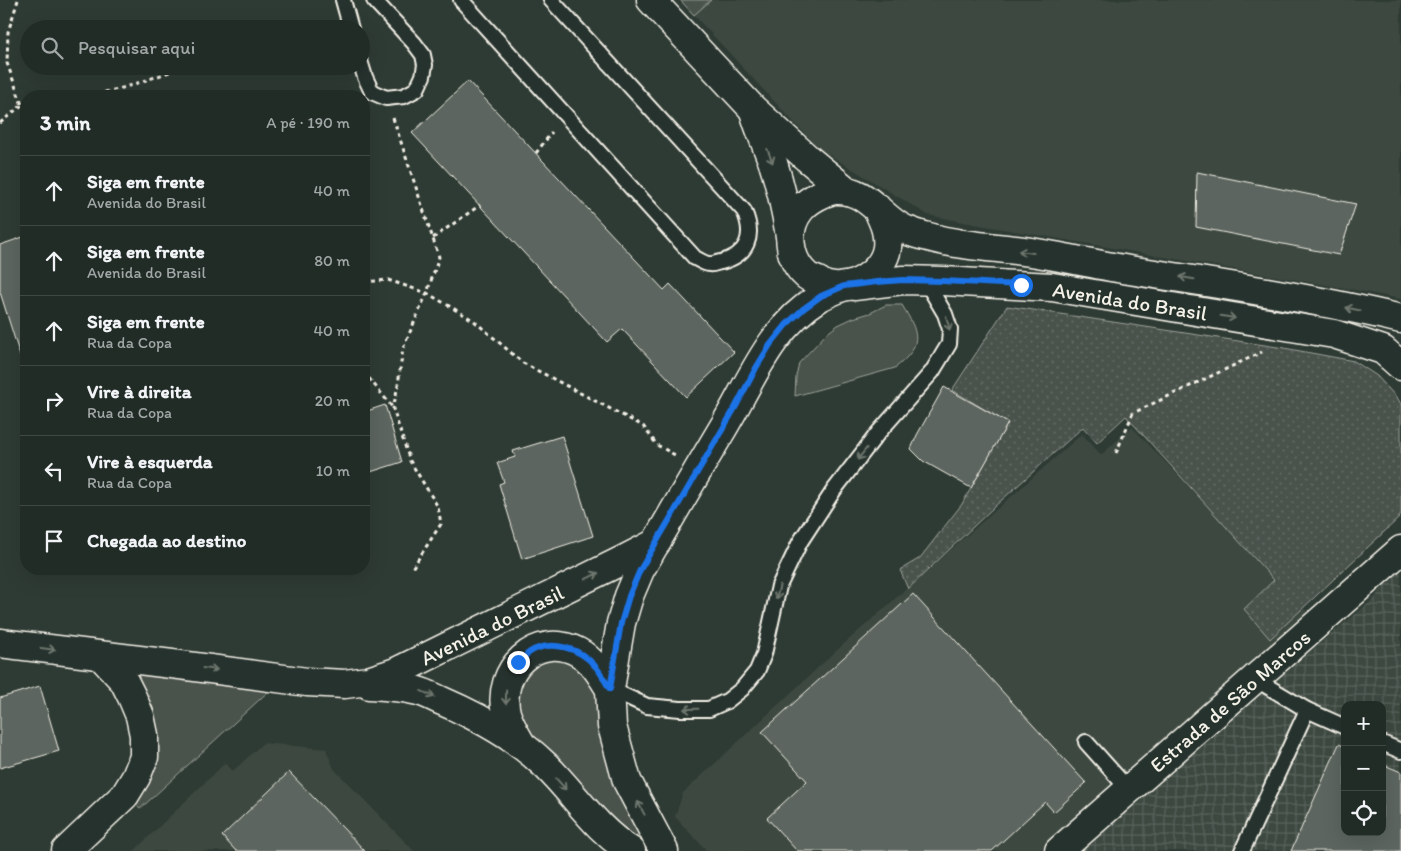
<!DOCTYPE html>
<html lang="pt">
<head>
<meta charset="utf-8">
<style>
  :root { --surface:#222c27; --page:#2e3833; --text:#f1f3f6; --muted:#a2a7a7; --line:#3f4844 }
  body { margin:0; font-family:Itim,sans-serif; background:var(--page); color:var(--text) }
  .controls { position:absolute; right:15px; bottom:15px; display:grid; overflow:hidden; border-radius:10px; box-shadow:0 5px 20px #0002 }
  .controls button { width:45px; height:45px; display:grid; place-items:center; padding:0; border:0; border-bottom:1px solid var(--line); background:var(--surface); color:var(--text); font:25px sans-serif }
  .stop { position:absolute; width:15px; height:15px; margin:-11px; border:4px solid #1a73e8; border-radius:50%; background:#fff }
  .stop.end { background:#1a73e8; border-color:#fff; box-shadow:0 1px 5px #0008 }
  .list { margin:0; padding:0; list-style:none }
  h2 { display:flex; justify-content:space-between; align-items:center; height:65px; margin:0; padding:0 20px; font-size:21px }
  h2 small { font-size:16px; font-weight:400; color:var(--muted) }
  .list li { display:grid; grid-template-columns:32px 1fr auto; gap:15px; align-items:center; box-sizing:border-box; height:70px; padding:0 20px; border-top:1px solid var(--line) }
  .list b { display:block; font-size:19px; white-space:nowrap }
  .list p { margin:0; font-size:16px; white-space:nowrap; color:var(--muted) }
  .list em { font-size:16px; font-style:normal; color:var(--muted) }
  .icon { flex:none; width:28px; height:28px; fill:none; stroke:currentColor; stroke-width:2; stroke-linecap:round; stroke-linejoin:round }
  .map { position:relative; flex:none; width:1401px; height:851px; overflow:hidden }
  .search { position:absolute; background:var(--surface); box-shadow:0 5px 20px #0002; left:20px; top:20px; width:350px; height:55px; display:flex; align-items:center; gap:12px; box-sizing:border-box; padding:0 18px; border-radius:28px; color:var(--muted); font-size:19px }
  .panel { position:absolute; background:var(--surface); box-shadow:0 5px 20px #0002; left:20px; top:90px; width:350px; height:485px; border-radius:20px }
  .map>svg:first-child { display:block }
  .built { fill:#3c4841 }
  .industrial { fill:url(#industrial-grid); fill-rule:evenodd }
  .grass { fill:url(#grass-dots); stroke:#9ea29a }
  .park { fill:url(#park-crowns); stroke:#9ea29a }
  .garden { fill:#48524c; stroke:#9ea29a }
  .building { fill:#5c655e; stroke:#f4f1e8 }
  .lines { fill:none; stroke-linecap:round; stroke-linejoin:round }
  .lane-casing { stroke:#f4f1e8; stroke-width:18 }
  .street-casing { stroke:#f4f1e8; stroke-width:31 }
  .secondary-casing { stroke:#f4f1e8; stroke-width:31 }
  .path { stroke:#f4f1e8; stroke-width:3; stroke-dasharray:4 4; stroke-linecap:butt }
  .lane { stroke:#26332d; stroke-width:14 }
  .street { stroke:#26332d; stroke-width:28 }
  .secondary { stroke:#26332d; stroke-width:28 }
  .oneway { stroke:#6e766e }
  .route { stroke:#1a73e8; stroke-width:6 }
  .labels { text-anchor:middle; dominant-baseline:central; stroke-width:4.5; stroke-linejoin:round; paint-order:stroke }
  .street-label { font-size:21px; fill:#f4f1e8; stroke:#26332d }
</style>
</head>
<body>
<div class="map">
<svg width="1401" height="851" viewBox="0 0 1401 851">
  <defs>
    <pattern id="industrial-grid" width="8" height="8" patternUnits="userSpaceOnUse" patternTransform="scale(1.25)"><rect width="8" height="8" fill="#3c4841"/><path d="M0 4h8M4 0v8" fill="none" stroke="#59635c"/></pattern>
    <pattern id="grass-dots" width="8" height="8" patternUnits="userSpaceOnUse" patternTransform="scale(1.25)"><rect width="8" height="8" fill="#48524c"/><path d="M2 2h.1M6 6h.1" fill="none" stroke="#636b66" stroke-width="1.8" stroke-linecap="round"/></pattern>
    <pattern id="park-crowns" width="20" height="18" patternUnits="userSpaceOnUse" patternTransform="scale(1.25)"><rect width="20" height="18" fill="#48524c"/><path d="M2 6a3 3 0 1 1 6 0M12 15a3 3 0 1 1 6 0" fill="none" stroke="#636b66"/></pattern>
  </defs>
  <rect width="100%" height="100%" fill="#2e3b34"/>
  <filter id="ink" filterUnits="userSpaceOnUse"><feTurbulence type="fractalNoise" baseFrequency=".02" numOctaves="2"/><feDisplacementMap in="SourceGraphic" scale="10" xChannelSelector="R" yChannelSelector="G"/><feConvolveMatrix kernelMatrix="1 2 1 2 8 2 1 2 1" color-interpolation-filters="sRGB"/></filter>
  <g filter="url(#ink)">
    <g class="built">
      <path d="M680,0H1401V299L1355,290L974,224L928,215L821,150L788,116Z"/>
      <path d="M1132,427L1311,616L1039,851H707L675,817L683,793L836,651L1082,434L1101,455Z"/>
      <path d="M263,743L326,749L334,769L414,851H134L225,763L233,771Z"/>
    </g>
    <path class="industrial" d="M1401,555V851H1069L1375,598ZM1345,705H1382V832H1345Z"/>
    <path class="grass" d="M1007,306L1284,348L1354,361L1377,376L1398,399L1401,404V514L1399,518L1270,639L1244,609L1274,580L1126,416L1097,443L1083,427L995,506L908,589L900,570L920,558L962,504L1008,423L952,390Z"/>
    <path class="park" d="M680,0H711L694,15Z"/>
    <g class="garden">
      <path d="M886,305H902C919,333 924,345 895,368L795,396L796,376L799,363L826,334L838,325L853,318L870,313Z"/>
      <path d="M562,655L585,670L598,694L653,849L595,807L534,746L510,705L520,670Z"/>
      <path d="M101,656L283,678L140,809L125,795L144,757Z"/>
    </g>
    <g class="building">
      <path d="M468,81L664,290L670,284L734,352L686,397L622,329L607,342L412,133Z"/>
      <path d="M1197,172L1356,204L1339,255L1196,227Z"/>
      <path d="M26,236V358L21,359L0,292V245Z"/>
      <path d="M944,387L1008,423L971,488L923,461L911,449L917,435Z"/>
      <path d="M385,405L402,462L364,474V412Z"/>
      <path d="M562,436L593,536L522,559L499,484L504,482L497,463L515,457L513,451Z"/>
      <path d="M913,594L1086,783L1054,812L1045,802L992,851H797L767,818L807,781L762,732Z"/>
      <path d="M40,686L59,751L0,768V698Z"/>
      <path d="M1339,744L1345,747V832H1382V764L1401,772V851H1291Z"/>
      <path d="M289,772L365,851H236L222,836Z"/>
    </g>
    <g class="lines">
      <g class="lane-casing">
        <g id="lane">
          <path d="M343,0L351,29"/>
          <path d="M461,0L695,258C699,260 705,264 709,264C713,265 718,262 721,262C748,255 755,236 744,211L551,0"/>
          <path d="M361,64L365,77L372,92L386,98L404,96L417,89L423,76L425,65L423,55L414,43L374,0"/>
          <path d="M1255,679L1307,710L1345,727"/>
          <path d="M610,689L647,706L680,709H709L727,701L742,689L757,671L764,654L779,586L800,542L834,490L878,433L932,372L949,344L950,329L945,314L925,280"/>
          <path d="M1086,742L1129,790"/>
          <path d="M1382,743L1401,751"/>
          <path d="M1242,851L1307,710"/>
        </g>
      </g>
      <g class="street-casing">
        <path id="street" d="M66,851L125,795L136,777L144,757V735L140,716L132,697L124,681L101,656"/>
      </g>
      <g class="secondary-casing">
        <g id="secondary">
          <path d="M651,0L754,110L807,158L847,191"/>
          <path d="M754,111C759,129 767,146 773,163C781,187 786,211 790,236"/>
          <path d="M877,208C883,221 889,232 887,248C883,272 853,292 829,286C825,286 821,283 818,281C814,279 809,278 806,275C788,259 785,229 800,210C806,202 815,197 824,193C828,192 832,190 836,190C864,189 876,211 897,225C910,234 929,237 945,241C975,247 1007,248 1037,253C1068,258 1099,265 1129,270C1220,284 1311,298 1401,319"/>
          <path d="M854,286L903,280L943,281L1052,287L1334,334L1383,350L1401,366"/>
          <path d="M0,643L180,665L307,682L345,684L368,681L396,672L623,560L656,543"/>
          <path d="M369,685C385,686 402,687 418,691C426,693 435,698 442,701C479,717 516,737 545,765C574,793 596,830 631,851"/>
          <path d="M521,744C516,735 509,724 506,713C496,671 536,630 578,652C593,660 601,675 610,689"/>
          <path d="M664,851L627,781L612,726L610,689L615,658L621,623L629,596L640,570C667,523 695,475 723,428C752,380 769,329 820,297C827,293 836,290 844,286"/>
          <path d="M1059,851L1401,550"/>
        </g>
      </g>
      <g class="path">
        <path d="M18,0L8,32L7,63L22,105L26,104"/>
        <path d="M89,96L126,87L187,66"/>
        <path d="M393,118L439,257L427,293L403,348L398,385L393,409L410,461L438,507L441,524L411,570"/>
        <path d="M0,123L22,105L26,107"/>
        <path d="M536,153L552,132"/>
        <path d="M433,238L480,205"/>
        <path d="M364,282L388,280L427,293L473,320L523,363L643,426L657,445L675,455"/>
        <path d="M364,372L393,408"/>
        <path d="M1116,453L1133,413L1262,352"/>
      </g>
      <use href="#lane" class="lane"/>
      <use href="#street" class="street"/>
      <use href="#secondary" class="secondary"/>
    </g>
    <defs><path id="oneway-shaft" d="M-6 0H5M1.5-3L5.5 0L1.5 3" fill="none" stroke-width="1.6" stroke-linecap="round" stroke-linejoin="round" transform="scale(1.25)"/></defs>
    <g class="oneway">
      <use href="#oneway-shaft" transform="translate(770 156) rotate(69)"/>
      <use href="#oneway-shaft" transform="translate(1026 252) rotate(-172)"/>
      <use href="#oneway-shaft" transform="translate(1187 278) rotate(-171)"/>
      <use href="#oneway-shaft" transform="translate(1353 309) rotate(-169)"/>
      <use href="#oneway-shaft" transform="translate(1228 317) rotate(10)"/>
      <use href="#oneway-shaft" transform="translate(948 323) rotate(74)"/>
      <use href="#oneway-shaft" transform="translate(862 454) rotate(128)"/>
      <use href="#oneway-shaft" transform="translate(592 576) rotate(-26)"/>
      <use href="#oneway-shaft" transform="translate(778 592) rotate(104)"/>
      <use href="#oneway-shaft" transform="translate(48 649) rotate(7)"/>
      <use href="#oneway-shaft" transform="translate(210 669) rotate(7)"/>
      <use href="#oneway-shaft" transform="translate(428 694) rotate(24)"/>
      <use href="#oneway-shaft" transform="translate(506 697) rotate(91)"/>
      <use href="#oneway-shaft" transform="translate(691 709) rotate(179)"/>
      <use href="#oneway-shaft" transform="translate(561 784) rotate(49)"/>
      <use href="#oneway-shaft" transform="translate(641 808) rotate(-118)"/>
    </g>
  </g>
  <g class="lines" filter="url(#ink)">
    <path class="route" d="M518,662C522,659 526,655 530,652C551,639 580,648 595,666C601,672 605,682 610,689L621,623L629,596L640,570L735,408L756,368L770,345L786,325L803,309L821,296L844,286L877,282L903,280L943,281L1021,285"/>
  </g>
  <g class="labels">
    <g class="street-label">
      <text transform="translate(1130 301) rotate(9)">Avenida do Brasil</text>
      <text transform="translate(492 625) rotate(-26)">Avenida do Brasil</text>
      <text transform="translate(1230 701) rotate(-41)">Estrada de São Marcos</text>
    </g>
  </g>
</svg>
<div class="controls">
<button>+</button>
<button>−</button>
<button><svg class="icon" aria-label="locate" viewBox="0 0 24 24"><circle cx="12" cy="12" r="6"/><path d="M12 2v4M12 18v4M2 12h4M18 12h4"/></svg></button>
</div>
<div class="stop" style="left:1021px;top:285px"></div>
<div class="stop end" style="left:518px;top:662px"></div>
<div class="search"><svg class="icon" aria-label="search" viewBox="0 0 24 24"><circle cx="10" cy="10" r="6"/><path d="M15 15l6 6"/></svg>Pesquisar aqui</div>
<section class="panel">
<h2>3 min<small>A pé · 190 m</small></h2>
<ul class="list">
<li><svg class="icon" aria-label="ahead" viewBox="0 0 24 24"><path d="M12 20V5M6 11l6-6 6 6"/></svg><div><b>Siga em frente</b><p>Avenida do Brasil</p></div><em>40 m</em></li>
<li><svg class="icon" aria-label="ahead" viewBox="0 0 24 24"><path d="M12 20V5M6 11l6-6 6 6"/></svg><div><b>Siga em frente</b><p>Avenida do Brasil</p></div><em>80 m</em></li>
<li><svg class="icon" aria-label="ahead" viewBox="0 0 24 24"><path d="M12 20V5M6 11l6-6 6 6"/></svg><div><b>Siga em frente</b><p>Rua da Copa</p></div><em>40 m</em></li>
<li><svg class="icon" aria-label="right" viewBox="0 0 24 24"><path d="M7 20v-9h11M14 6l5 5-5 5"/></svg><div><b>Vire à direita</b><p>Rua da Copa</p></div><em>20 m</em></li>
<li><svg class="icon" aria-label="left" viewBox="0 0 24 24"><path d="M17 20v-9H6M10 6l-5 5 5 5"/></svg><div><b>Vire à esquerda</b><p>Rua da Copa</p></div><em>10 m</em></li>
<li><svg class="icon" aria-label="arrive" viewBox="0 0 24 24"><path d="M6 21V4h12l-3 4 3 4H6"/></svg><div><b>Chegada ao destino</b></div></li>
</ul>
</section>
</div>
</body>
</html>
